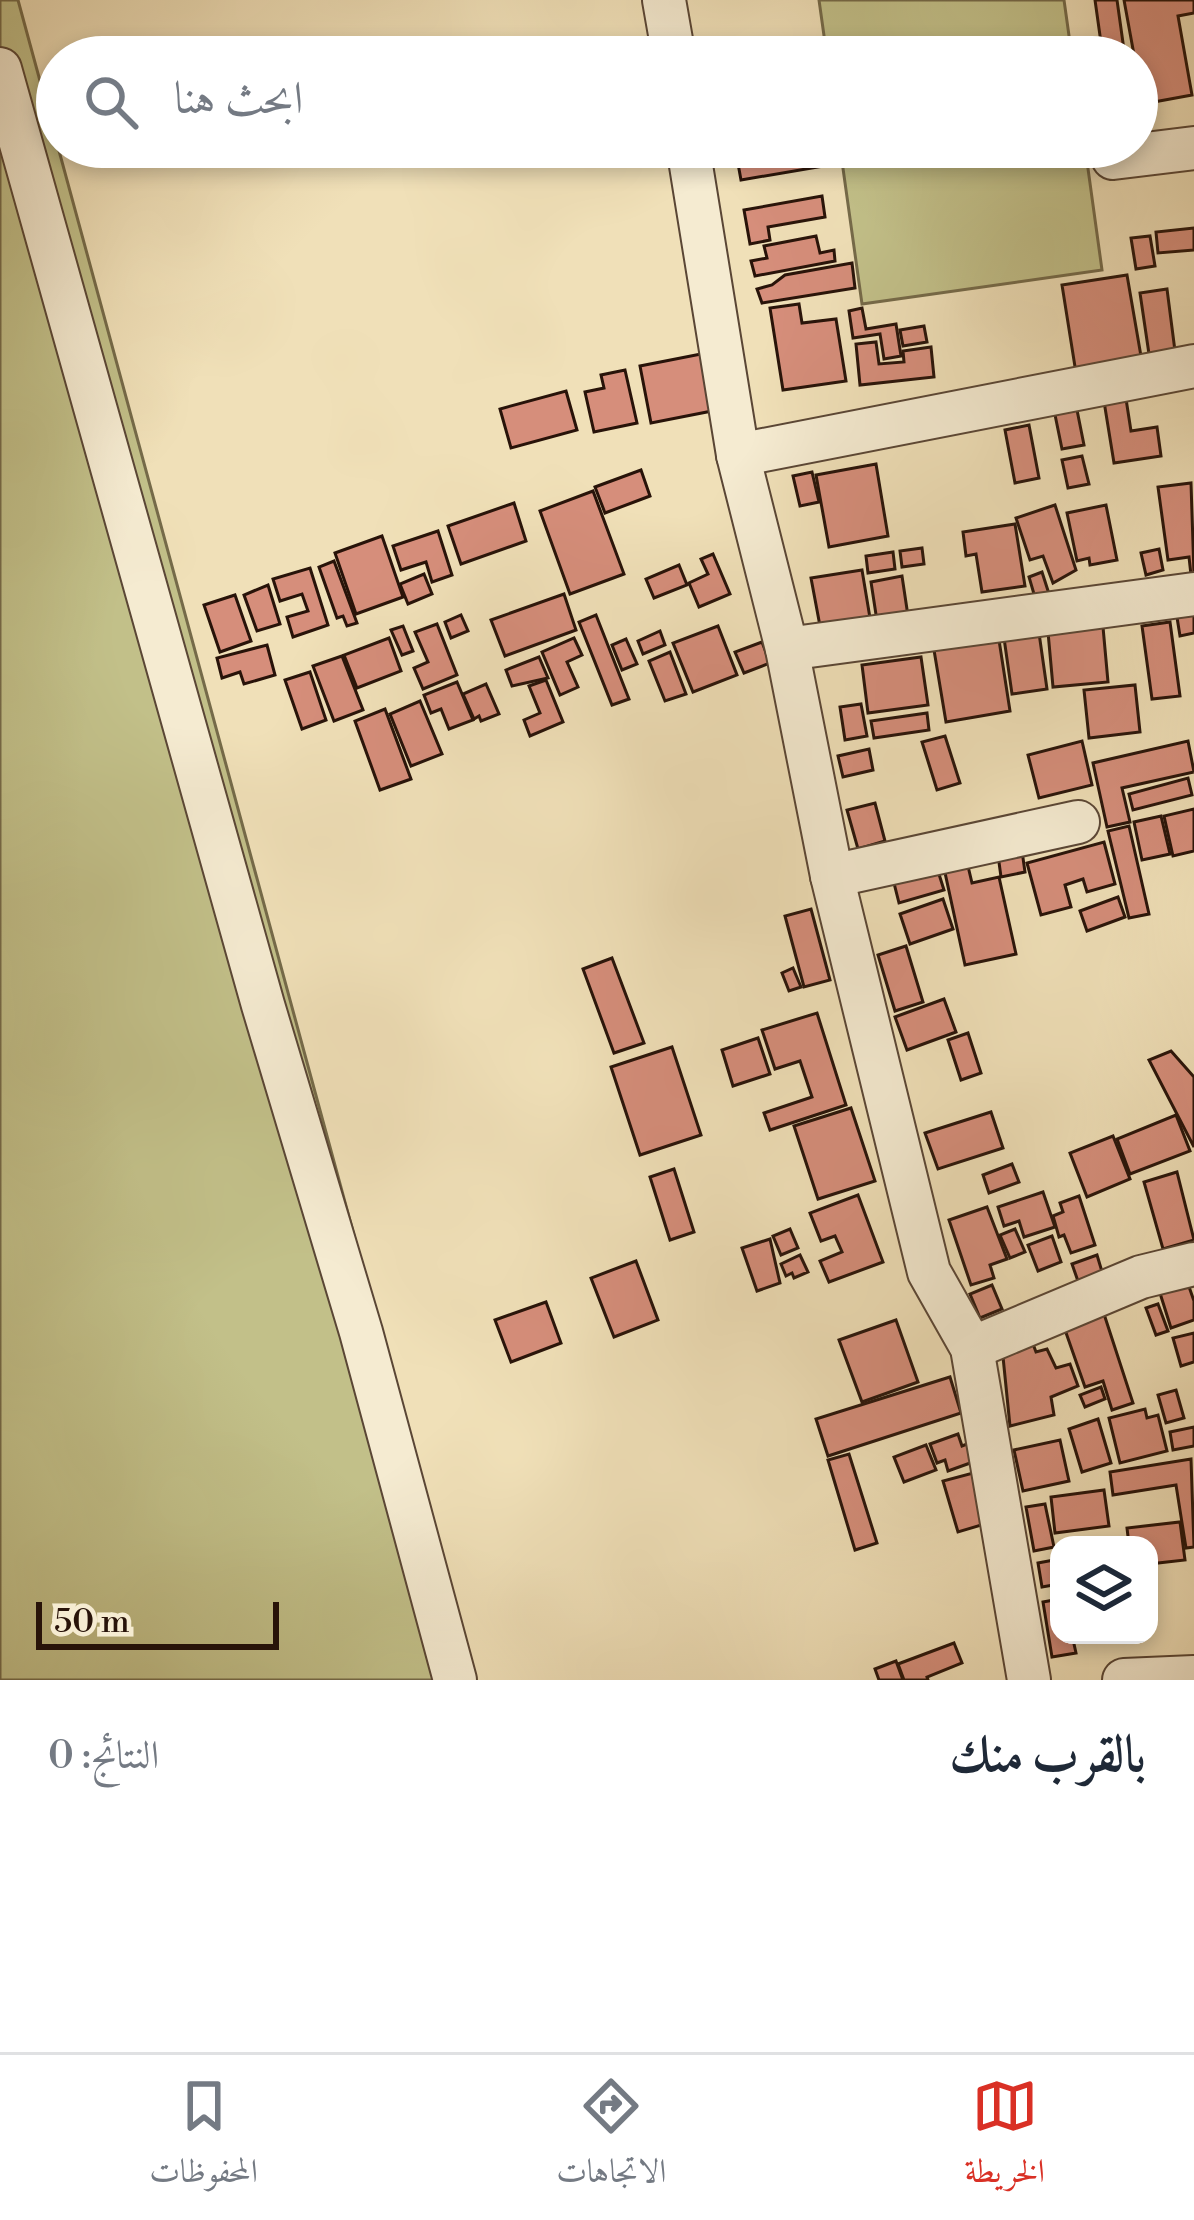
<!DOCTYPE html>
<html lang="ar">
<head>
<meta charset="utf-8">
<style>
  :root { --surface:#fff; --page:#f2f2f3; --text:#1f2937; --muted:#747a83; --line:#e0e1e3; --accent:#d93025 }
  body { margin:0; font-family:"Libre Bodoni",Amiri,serif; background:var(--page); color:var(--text); direction:rtl }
  .controls { position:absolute; right:36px; bottom:36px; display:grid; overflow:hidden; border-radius:24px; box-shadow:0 6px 18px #0003 }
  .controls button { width:108px; height:108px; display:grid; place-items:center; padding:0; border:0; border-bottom:3px solid var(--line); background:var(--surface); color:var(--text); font:60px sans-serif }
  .scale { position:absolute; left:36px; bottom:30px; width:243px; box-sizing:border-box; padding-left:12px; border:6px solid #281309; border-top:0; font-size:33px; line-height:42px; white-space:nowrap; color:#281309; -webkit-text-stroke:9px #f5ebd1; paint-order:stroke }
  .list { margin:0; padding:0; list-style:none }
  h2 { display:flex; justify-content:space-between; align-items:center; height:156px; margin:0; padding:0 48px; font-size:51px }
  h2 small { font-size:39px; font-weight:400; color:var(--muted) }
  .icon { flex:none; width:66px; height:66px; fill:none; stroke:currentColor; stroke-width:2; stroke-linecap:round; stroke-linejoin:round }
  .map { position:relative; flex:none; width:1194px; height:1680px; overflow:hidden; direction:ltr }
  .search { position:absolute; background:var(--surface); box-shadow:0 6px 18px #0003; left:36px; right:36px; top:36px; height:132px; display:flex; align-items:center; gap:30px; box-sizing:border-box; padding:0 42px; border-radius:66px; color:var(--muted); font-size:45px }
  .sheet { height:372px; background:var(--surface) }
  nav { display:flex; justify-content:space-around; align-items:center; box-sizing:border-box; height:168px; border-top:3px solid var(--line); background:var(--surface); font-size:33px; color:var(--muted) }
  nav a { display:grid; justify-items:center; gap:6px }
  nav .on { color:var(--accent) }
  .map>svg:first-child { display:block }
  .green { fill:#c2c089; stroke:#756a49; stroke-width:3 }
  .building { fill:#d68e7b; stroke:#281309; stroke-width:3 }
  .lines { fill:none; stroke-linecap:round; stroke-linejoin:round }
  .minor-casing { stroke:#5a4635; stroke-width:46 }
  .minor { stroke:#f5ebd1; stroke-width:42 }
</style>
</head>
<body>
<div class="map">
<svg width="1194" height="1680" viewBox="0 0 1194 1680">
  <rect width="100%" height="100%" fill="#f0e0b8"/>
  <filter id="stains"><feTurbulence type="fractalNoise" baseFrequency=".00167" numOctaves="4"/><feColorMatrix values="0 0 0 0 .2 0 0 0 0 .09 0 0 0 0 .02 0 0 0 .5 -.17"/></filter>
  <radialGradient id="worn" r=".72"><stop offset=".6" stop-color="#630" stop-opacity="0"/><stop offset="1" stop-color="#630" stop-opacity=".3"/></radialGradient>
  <g class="green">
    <path d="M0,0H18L475,1680H0Z"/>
    <path d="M819,0H1064L1072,57H827Z"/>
    <path d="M840,147H1085L1102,270L862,304Z"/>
  </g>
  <g class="building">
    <path d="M1095,0H1117L1125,57H1103Z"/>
    <path d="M1124,0H1194V13L1178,16L1192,95L1143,104Z"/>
    <path d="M735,147H851L853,161L741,180Z"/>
    <path d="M822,196L825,217L768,227L770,240L750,244L744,210Z"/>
    <path d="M1194,228V250L1158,253L1156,232Z"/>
    <path d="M816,236L820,253L834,250L835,261L755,276L751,261L767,258L764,246Z"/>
    <path d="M1150,236L1155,266L1136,269L1131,238Z"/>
    <path d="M852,263L855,288L762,303L757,289L772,285L785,275Z"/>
    <path d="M1127,275L1142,362L1076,373L1062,285Z"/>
    <path d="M1167,289L1175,351L1149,354L1140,293Z"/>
    <path d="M799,304L802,323L836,319L846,381L783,390L770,308Z"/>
    <path d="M862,308L866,329L896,324L901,356L884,359L880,334L853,338L849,311Z"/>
    <path d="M924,326L927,342L903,346L900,330Z"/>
    <path d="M876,342L879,364L904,362L903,351L931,347L934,377L860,385L856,344Z"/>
    <path d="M706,353L717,410L651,423L640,366Z"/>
    <path d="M625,370L637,423L594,432L585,392L604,388L601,375Z"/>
    <path d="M1124,386L1131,431L1157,427L1161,456L1114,463L1102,389Z"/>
    <path d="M566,391L577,430L511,448L500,409Z"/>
    <path d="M1075,400L1084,445L1062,449L1053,405Z"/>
    <path d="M1029,425L1039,478L1015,483L1005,430Z"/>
    <path d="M1082,456L1089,484L1068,488L1062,460Z"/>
    <path d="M876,464L888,536L829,547L816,475Z"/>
    <path d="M641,470L650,496L605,513L595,487Z"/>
    <path d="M812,472L819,502L800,506L793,476Z"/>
    <path d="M1191,483L1194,574L1191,575L1189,557L1168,560L1158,487Z"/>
    <path d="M593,491L624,574L570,594L540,511Z"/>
    <path d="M514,503L526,541L461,564L448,526Z"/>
    <path d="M1055,505L1076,570L1053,583L1043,556L1030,560L1016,518Z"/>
    <path d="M1106,505L1117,560L1090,565L1089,558L1077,561L1067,513Z"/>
    <path d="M1015,524L1025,586L982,592L976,554L966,556L963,532Z"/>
    <path d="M438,531L452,575L432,582L426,562L401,570L393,546Z"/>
    <path d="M382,536L403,597L356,614L335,553Z"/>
    <path d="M922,548L924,564L902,567L900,551Z"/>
    <path d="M1159,549L1163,570L1146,575L1141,553Z"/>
    <path d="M893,552L895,569L868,573L866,556Z"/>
    <path d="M713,554L730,594L699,607L689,583L708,574L701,559Z"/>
    <path d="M334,561L357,623L347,626L343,616L337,618L319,567Z"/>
    <path d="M679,565L687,585L654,598L646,579Z"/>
    <path d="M310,568L328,625L293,637L287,617L308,611L302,594L280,601L273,579Z"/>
    <path d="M862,570L870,618L820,626L811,578Z"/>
    <path d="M1042,572L1050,597L1036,601L1029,577Z"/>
    <path d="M424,574L432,594L408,604L400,584Z"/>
    <path d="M902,576L908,616L877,621L871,582Z"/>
    <path d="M268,585L280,624L257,631L244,595Z"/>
    <path d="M564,594L576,630L505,656L491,620Z"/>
    <path d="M235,595L251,641L220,652L204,605Z"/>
    <path d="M1194,602V633L1180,636L1175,605Z"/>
    <path d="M461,615L468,631L451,638L445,622Z"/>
    <path d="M596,615L629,699L612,705L579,622Z"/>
    <path d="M1170,622L1180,696L1152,699L1142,626Z"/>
    <path d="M437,624L457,675L423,689L414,668L428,662L415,632Z"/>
    <path d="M403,626L413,651L402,655L391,630Z"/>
    <path d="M718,626L737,675L693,692L673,643Z"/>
    <path d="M1038,626L1047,689L1012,694L1003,631Z"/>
    <path d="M1103,627L1108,682L1053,687L1048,632Z"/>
    <path d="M660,631L665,645L643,654L638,641Z"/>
    <path d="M389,638L401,671L357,688L344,655Z"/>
    <path d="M574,638L582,655L567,662L578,687L560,695L542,652Z"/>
    <path d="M626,639L637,664L622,670L612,645Z"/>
    <path d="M999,640L1010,711L946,722L934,650Z"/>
    <path d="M762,642L770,663L744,673L735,652Z"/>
    <path d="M267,645L275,675L244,684L240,672L222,678L217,658Z"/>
    <path d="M670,652L686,694L665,701L649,661Z"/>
    <path d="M342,656L363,710L334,721L313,666Z"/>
    <path d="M539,657L548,678L512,686L506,670Z"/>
    <path d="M921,657L928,705L868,713L862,665Z"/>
    <path d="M310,672L326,720L302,729L285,680Z"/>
    <path d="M546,680L563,722L530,736L524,720L540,713L529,686Z"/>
    <path d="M457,682L473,720L449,729L441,709L431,713L424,695Z"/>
    <path d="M486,684L499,714L481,721L479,716L474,719L463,694Z"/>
    <path d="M1135,685L1140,732L1089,738L1084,690Z"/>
    <path d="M420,701L442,754L411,766L390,714Z"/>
    <path d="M861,704L867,736L845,740L840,707Z"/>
    <path d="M385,709L411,779L380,790L355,721Z"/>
    <path d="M927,713L929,730L874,738L871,721Z"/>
    <path d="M945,736L960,783L937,790L922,742Z"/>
    <path d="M1082,741L1092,785L1039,798L1028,755Z"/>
    <path d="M1188,741L1194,772L1122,788L1130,822L1107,827L1093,763Z"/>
    <path d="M869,749L873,770L843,777L838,756Z"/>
    <path d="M1188,778L1192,795L1133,810L1129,794Z"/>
    <path d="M875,803L885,841L858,849L847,810Z"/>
    <path d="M1194,809V851L1173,856L1164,816Z"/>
    <path d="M1161,816L1170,854L1142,860L1134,822Z"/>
    <path d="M1129,826L1149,914L1129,918L1108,831Z"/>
    <path d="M1104,842L1115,884L1087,892L1083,879L1065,885L1071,907L1041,915L1027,863Z"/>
    <path d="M1022,851L1025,872L1001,877L998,855Z"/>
    <path d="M967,862L972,883L999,877L1016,954L965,965L944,868Z"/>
    <path d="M938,871L944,890L899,903L894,883Z"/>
    <path d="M1118,897L1125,917L1087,931L1080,911Z"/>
    <path d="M943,899L953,929L910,944L900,914Z"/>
    <path d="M811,909L830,980L804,987L785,916Z"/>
    <path d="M906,946L923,1002L895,1011L878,955Z"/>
    <path d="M612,958L644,1043L614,1053L583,969Z"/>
    <path d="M793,968L801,987L789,991L782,973Z"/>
    <path d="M944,999L956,1032L907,1050L895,1017Z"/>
    <path d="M817,1013L846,1105L770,1130L764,1113L812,1097L800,1061L775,1069L762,1030Z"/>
    <path d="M968,1033L981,1073L961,1080L948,1040Z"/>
    <path d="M758,1038L770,1074L733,1086L722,1050Z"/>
    <path d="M672,1047L701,1135L640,1155L611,1067Z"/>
    <path d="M1171,1051L1194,1077V1147L1149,1060Z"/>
    <path d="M851,1108L875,1181L818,1199L794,1126Z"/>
    <path d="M991,1112L1003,1148L938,1169L925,1133Z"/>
    <path d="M1176,1115L1190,1151L1130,1174L1117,1139Z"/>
    <path d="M1113,1136L1130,1179L1087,1197L1070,1153Z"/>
    <path d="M1012,1164L1019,1182L989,1193L983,1175Z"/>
    <path d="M674,1169L694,1232L670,1240L650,1177Z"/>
    <path d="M1177,1172L1194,1240L1163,1249L1144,1182Z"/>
    <path d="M1043,1192L1055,1227L1024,1237L1019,1221L1004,1226L998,1207Z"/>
    <path d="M858,1195L883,1262L829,1282L820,1261L842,1252L835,1236L821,1241L810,1213Z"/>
    <path d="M1079,1196L1095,1245L1071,1253L1064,1235L1059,1237L1053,1216L1063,1212L1060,1203Z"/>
    <path d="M987,1207L1007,1259L990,1265L994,1278L971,1285L949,1220Z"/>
    <path d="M790,1229L798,1248L781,1255L773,1236Z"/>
    <path d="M1015,1229L1025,1252L1010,1258L1000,1235Z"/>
    <path d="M1052,1236L1061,1262L1038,1271L1028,1245Z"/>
    <path d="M770,1239L780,1283L757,1291L742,1248Z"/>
    <path d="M800,1255L808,1272L794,1278L792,1273L786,1276L781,1264Z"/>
    <path d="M1097,1255L1103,1275L1079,1284L1072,1264Z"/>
    <path d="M636,1261L658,1320L614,1337L591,1278Z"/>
    <path d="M1187,1281L1194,1301V1320L1171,1328L1159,1290Z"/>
    <path d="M992,1285L1002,1309L980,1318L970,1294Z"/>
    <path d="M546,1302L561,1343L511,1362L495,1320Z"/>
    <path d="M1158,1304L1168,1331L1156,1335L1146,1308Z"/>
    <path d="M1104,1314L1133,1403L1112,1410L1103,1381L1085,1387L1064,1327Z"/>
    <path d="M896,1320L918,1382L862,1402L839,1340Z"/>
    <path d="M1194,1333V1362L1181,1366L1173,1338Z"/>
    <path d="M1030,1336L1036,1352L1047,1349L1056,1368L1070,1364L1078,1386L1051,1397L1054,1415L1010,1426L1002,1347Z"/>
    <path d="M950,1377L961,1413L828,1456L816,1419Z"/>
    <path d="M1101,1387L1105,1399L1085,1407L1080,1395Z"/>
    <path d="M1176,1390L1184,1418L1166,1423L1158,1395Z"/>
    <path d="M1145,1409L1147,1418L1158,1415L1167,1451L1120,1463L1109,1418Z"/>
    <path d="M1098,1419L1111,1463L1082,1472L1069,1429Z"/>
    <path d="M1194,1427V1446L1173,1450L1170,1432Z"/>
    <path d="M958,1434L962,1446L967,1444L973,1462L948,1471L945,1460L937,1463L930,1444Z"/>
    <path d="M1060,1440L1069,1481L1023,1491L1014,1450Z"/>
    <path d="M926,1445L936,1470L904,1482L894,1457Z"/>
    <path d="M849,1454L877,1543L855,1550L828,1460Z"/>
    <path d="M1191,1459L1194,1547L1186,1548L1176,1485L1113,1495L1110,1472Z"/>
    <path d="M973,1473L988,1523L958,1532L943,1481Z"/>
    <path d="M1104,1490L1109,1526L1055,1533L1051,1497Z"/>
    <path d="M1045,1504L1054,1547L1034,1551L1026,1507Z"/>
    <path d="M1180,1522L1185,1560L1149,1564V1545H1129L1127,1528Z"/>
    <path d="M1059,1559V1584L1042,1587L1038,1563Z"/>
    <path d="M1059,1599V1635H1072L1076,1653L1052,1657L1043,1602Z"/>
    <path d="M954,1643L962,1663L927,1677L928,1680H904L898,1664Z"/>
    <path d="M896,1661L903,1680H879L875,1669Z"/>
  </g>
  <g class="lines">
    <g class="minor-casing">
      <g id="minor">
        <path d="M664,0L674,57"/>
        <path d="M0,69L263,1005L361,1332L455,1680"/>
        <path d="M688,147L738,455L787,649L832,876L929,1272L972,1348L1029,1680"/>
        <path d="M1113,158L1194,148"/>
        <path d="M738,455L1194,366"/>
        <path d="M787,649L1194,594"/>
        <path d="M832,876L1078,822"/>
        <path d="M972,1348L1141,1277L1194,1264"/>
        <path d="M1124,1680L1194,1677"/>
      </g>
    </g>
    <use href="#minor" class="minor"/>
  </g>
  <rect width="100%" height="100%" filter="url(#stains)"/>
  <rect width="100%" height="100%" fill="url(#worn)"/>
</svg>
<div class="controls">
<button><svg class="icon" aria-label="layers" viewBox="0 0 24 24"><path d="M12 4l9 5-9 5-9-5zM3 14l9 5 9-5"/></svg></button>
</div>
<div class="scale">50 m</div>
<div class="search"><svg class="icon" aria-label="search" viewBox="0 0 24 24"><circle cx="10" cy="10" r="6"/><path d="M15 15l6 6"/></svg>ابحث هنا</div>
</div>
<section class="sheet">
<h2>بالقرب منك<small>النتائج: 0</small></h2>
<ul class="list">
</ul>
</section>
<nav>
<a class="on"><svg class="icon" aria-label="map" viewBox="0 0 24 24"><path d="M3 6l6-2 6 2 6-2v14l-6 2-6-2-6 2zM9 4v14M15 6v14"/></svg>الخريطة</a>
<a><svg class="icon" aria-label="directions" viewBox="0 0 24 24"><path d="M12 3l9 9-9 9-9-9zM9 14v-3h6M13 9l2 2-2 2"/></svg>الاتجاهات</a>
<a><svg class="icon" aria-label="saved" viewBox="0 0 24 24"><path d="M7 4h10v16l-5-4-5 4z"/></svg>المحفوظات</a>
</nav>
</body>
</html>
